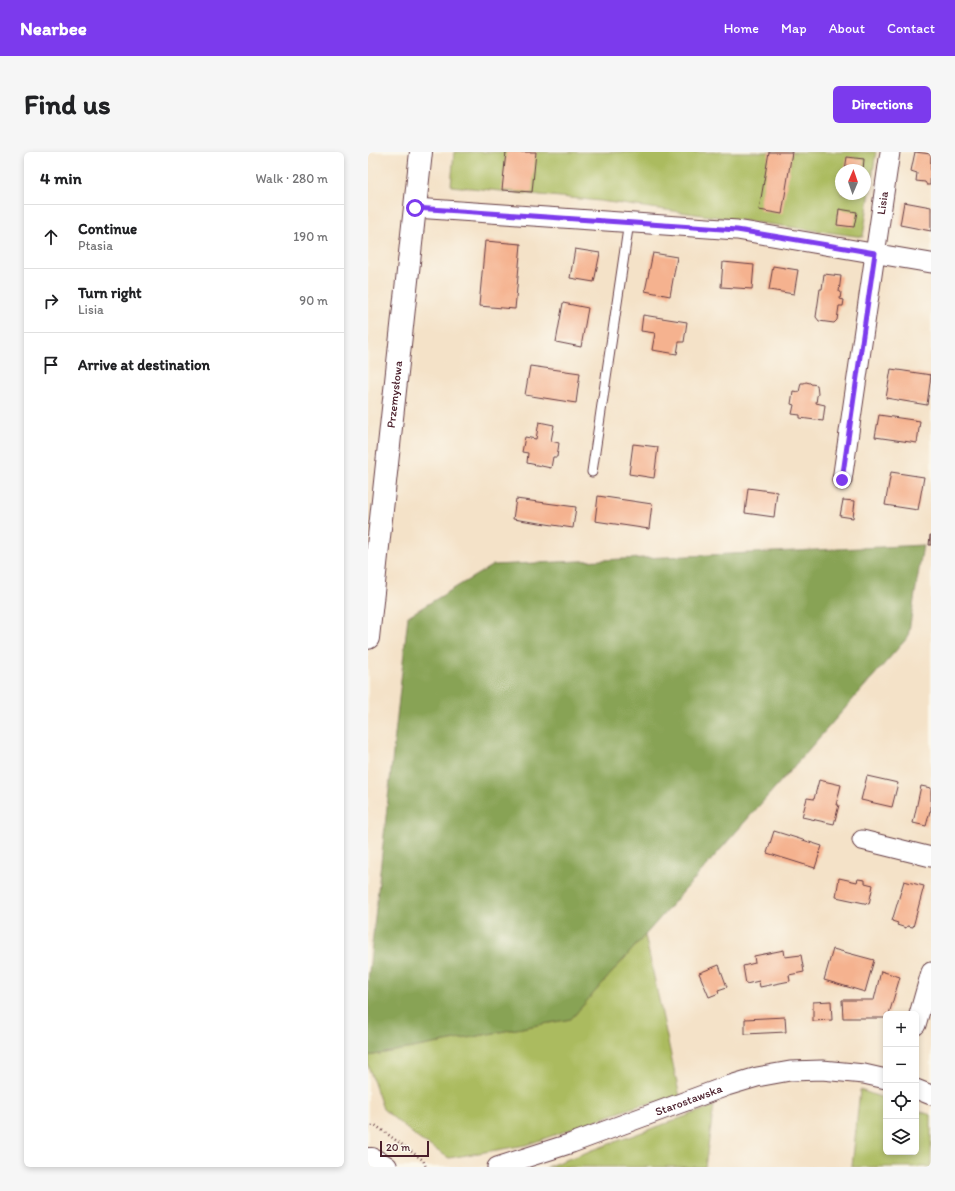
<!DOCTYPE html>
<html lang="en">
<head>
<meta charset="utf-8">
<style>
  :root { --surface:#fff; --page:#f6f6f6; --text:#202124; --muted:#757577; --line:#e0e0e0; --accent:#7c3aed }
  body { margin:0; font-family:Itim,sans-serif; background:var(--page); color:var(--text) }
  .controls { position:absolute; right:12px; bottom:12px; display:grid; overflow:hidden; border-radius:6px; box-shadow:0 2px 6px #0003 }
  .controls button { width:36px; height:36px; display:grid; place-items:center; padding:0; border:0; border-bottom:1px solid var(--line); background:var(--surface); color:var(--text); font:20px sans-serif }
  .compass { position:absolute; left:467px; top:12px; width:36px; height:36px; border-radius:50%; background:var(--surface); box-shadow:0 2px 6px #0003; rotate:2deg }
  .scale { position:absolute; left:12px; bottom:10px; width:49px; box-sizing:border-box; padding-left:4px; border:2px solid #4a1f2b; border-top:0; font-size:11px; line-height:14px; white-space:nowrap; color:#4a1f2b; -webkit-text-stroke:3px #fbf7ec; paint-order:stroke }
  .stop { position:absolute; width:12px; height:12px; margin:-9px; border:3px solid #7c3aed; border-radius:50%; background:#fff }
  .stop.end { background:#7c3aed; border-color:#fff; box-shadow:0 1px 4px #0008 }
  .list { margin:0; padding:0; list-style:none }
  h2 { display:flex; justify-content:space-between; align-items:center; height:52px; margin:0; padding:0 16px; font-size:17px }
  h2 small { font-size:13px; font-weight:400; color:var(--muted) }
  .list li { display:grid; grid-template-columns:26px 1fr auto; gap:12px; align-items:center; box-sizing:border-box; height:64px; padding:0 16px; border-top:1px solid var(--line) }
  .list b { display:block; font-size:15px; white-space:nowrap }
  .list p { margin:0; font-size:13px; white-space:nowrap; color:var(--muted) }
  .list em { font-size:13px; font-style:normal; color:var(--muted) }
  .icon { flex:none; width:22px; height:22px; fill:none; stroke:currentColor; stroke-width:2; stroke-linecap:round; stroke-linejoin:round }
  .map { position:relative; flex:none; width:563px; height:1015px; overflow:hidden; border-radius:6px }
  header { display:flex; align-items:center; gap:24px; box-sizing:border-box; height:56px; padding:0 20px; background:var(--accent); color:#fff }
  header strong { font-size:19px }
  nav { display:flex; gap:22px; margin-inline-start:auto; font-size:14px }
  .intro { display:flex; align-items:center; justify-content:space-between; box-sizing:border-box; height:96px; padding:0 24px }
  h1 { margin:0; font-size:28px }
  .button { padding:10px 18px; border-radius:6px; background:var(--accent); color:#fff; font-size:14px; font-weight:700 }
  main { display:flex; gap:24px; padding:0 24px }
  aside { flex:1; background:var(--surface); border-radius:6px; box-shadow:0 2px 6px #0003 }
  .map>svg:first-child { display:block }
  .green { fill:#abbb5e; stroke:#7a6d44; fill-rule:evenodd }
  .forest { fill:#88a355; stroke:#696140 }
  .building { fill:#f5b28f }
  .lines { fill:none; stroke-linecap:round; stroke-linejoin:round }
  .service-casing { stroke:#643c43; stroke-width:11 }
  .minor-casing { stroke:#643c43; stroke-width:21 }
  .tertiary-casing { stroke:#643c43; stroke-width:24 }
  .path { stroke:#643c43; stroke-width:2.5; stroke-dasharray:1 3; stroke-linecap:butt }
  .service { stroke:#fff; stroke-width:9 }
  .minor { stroke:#fff; stroke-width:19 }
  .tertiary { stroke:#fff; stroke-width:22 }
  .route { stroke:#7c3aed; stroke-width:5 }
  .labels { text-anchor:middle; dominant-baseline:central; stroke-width:3; stroke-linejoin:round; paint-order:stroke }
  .street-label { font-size:12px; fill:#4a1f2b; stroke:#fbf7ec }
</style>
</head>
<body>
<header>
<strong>Nearbee</strong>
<nav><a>Home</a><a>Map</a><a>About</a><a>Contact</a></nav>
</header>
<div class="intro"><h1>Find us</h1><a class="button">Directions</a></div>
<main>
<aside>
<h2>4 min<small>Walk · 280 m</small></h2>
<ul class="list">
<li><svg class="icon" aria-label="ahead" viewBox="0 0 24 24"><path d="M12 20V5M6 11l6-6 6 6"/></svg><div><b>Continue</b><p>Ptasia</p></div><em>190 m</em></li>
<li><svg class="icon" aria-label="right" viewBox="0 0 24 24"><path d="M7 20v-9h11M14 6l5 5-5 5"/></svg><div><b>Turn right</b><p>Lisia</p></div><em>90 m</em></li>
<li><svg class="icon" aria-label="arrive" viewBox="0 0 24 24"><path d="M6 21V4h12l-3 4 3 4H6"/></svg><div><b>Arrive at destination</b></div></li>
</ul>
</aside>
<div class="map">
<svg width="563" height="1015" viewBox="0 0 563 1015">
  <rect width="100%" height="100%" fill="#fbf7ec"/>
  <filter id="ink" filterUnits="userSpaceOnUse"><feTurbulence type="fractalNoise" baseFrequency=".025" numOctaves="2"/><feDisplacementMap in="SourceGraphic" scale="8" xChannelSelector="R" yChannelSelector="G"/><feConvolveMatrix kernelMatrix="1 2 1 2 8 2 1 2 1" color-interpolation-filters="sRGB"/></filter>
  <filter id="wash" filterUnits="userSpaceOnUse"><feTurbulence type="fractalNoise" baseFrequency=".012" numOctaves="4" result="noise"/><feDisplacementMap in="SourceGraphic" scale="16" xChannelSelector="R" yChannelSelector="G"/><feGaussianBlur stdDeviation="0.9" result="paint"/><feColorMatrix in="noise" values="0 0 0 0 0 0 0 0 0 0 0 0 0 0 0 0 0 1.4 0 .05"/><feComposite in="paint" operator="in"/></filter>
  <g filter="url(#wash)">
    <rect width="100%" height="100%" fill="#f4e2c8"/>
    <g class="green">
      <path d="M86,0H508L495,85L232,49L83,34ZM473,18H497V42H473Z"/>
      <path d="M277,783L312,945L269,954L158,993L81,1006L51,987L15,957L0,913V904L203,867Z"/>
      <path d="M492,938L518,947V1000H548V958L563,963V1015H484Z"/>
      <path d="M346,954L337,1015H178Z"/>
    </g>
    <path class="forest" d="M555,393L540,485L203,867L0,904V829L40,464L125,413Z"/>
    <g id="blocks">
      <g class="building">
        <path d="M138,0H168L164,40L134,38Z"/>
        <path d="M401,0H424L414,62L391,58Z"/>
        <path d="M547,0L563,2L562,33H559L557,30L548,29L549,21L543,19Z"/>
        <path d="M479,5L496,7L495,18H477Z"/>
        <path d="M536,50L563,55V79L532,73Z"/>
        <path d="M471,57L489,60L486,75L469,73Z"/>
        <path d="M117,89L153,92L147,157L111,154Z"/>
        <path d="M207,97L232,101L226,130L202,126Z"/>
        <path d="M285,101L309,105L302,144L277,139Z"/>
        <path d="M355,110L386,113L384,137L353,135Z"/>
        <path d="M405,114L430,118L426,142L401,138Z"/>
        <path d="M456,122L473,124L471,140H473L472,147L476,148L475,154H471L469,168L466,171L451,169L448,165L452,137H454Z"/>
        <path d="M195,151L220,156L213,195L188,190Z"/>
        <path d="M275,163L319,170L316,190H311L309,202L284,198L287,181L273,179Z"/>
        <path d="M162,214L212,221L208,251L157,243Z"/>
        <path d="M523,217L563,223L559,253L518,246Z"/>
        <path d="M438,230L442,231L443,232L449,233L450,242L449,244L448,251L457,253L455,269L432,266V263L424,262L426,253L423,252L425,239L431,240L433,231H436Z"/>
        <path d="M511,263L552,269L549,291L507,285Z"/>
        <path d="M171,270L186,273L183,289L191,291L189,305H185L183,316L159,311L160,301L154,300L157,285L168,287Z"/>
        <path d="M265,292L290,295L286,326L261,322Z"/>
        <path d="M523,320L556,325L550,358L517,353Z"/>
        <path d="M380,336L409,340L406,365L377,361Z"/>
        <path d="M230,344L284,352L281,377L227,369Z"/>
        <path d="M148,347L208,355L205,376L145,367Z"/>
        <path d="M475,348L487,349L485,366L472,364Z"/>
        <path d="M562,383H563V393H561Z"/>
        <path d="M499,624L530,631L524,655L493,648Z"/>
        <path d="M451,628L473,633L468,653H471L466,672L434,665L439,646L446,647Z"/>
        <path d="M553,634L563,636V659H562L558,674L545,671Z"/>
        <path d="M406,679L454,694L447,716L399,701Z"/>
        <path d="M471,726L489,730L490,727L497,728V731L505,733L501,752L468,745Z"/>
        <path d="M536,729L556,734L545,775L539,774L538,776L529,773L530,771L524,769Z"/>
        <path d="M465,797L506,808L497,840L456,828Z"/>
        <path d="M416,798L417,805L433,803L436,820L421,823L422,829L392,835L391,829L378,832L375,814L387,811L386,804Z"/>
        <path d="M351,813L359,835L350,838L351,841L341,845L331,821Z"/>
        <path d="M513,819L532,825L521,862H518V866H475L474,848H506Z"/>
        <path d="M463,849L464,868L445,869V850Z"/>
        <path d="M417,865L418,880L377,882V867Z"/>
      </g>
    </g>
  </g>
  <g filter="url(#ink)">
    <use href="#blocks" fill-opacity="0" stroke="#643c43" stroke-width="1"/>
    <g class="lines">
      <g class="service-casing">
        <path id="service" d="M224,320L261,70"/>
      </g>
      <g class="minor-casing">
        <g id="minor">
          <path d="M47,56L369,78L563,111"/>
          <path id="s1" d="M474,328L522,0"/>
          <path d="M494,688L563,705"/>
          <path d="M548,873L563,820"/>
          <path d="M548,937L563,943"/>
          <path id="s2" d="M129,1015L204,991L359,934L389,925L422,919L454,918L496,922L518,927"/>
        </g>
      </g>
      <g class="tertiary-casing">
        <g id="tertiary">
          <path id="s3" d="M0,486L53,0"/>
          <path d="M0,1007H4L18,1015"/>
        </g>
      </g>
      <path class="path" d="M0,975L7,973L55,1008L58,1015"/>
      <use href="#service" class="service"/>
      <use href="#minor" class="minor"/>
      <use href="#tertiary" class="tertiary"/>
    </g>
  </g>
  <g class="lines" filter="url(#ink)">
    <path class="route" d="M47,56L369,78L507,101L474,328"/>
  </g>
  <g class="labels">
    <g class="street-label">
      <text stroke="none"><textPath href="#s1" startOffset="280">Lisia</textPath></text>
      <text stroke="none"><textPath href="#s3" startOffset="245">Przemysłowa</textPath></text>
      <text stroke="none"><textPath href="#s2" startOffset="203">Starostawska</textPath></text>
    </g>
  </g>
</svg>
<div class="controls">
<button>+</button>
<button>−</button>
<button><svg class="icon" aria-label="locate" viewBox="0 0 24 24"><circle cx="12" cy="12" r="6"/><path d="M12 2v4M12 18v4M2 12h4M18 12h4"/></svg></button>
<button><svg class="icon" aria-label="layers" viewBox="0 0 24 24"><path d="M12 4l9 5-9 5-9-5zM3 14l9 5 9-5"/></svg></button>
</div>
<svg class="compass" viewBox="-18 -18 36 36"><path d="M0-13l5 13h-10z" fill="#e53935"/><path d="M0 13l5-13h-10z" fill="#757577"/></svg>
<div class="scale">20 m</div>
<div class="stop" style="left:47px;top:56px"></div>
<div class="stop end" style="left:474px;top:328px"></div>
</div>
</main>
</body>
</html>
